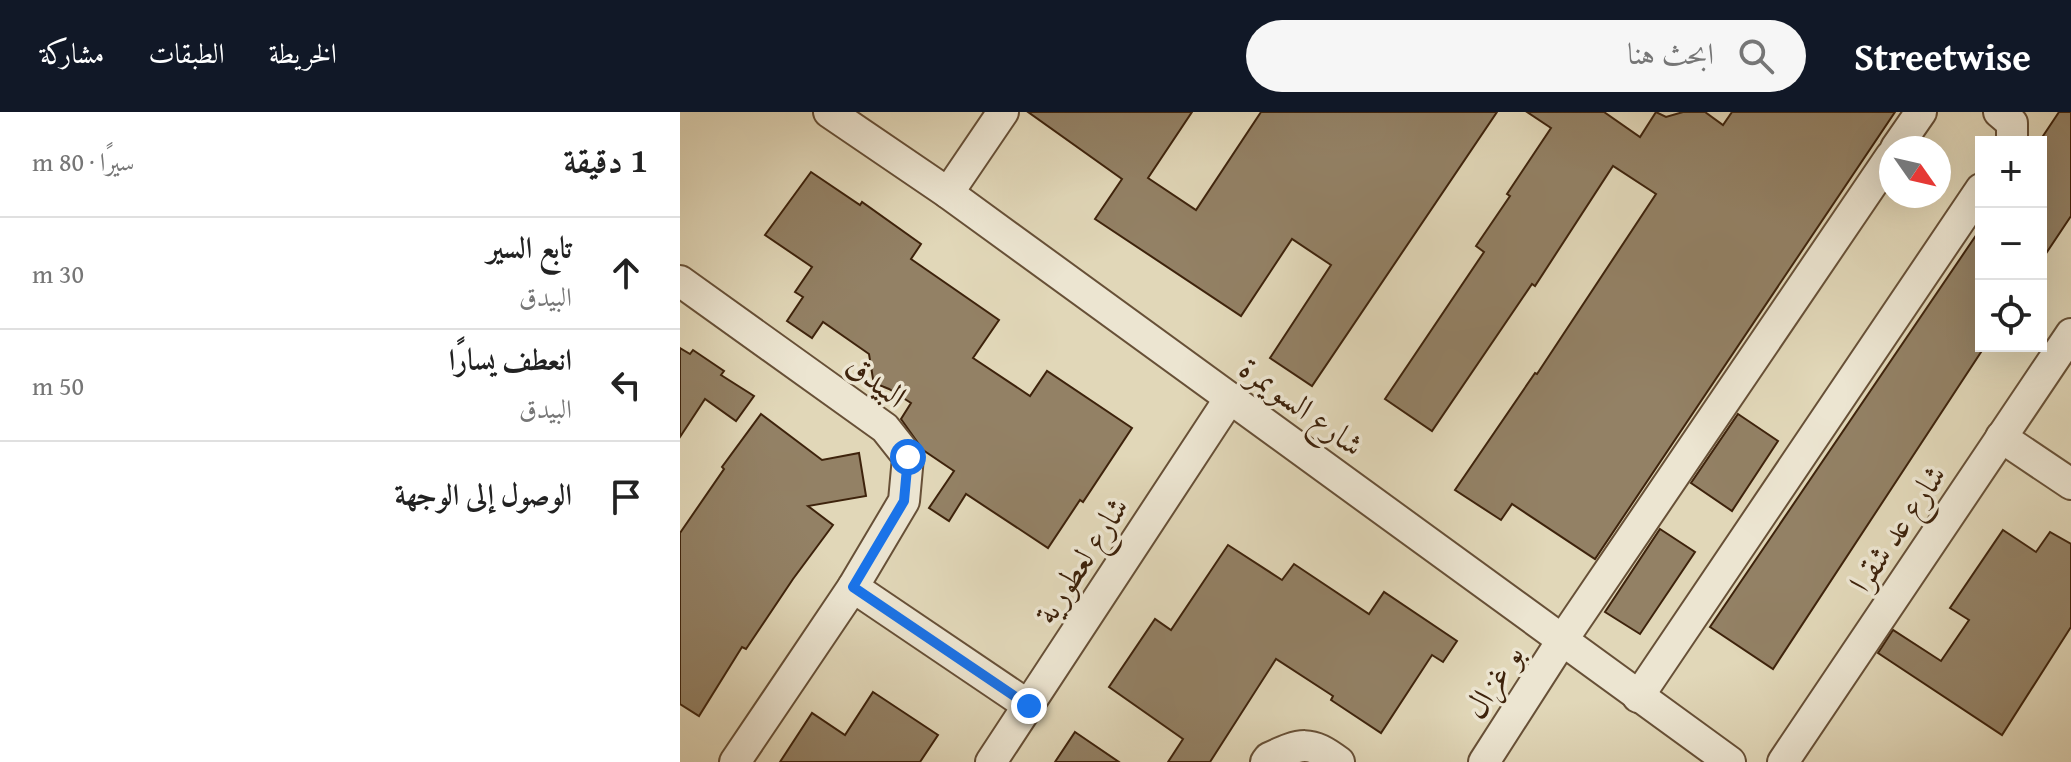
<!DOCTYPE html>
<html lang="ar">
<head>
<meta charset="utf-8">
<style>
  :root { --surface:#fff; --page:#f6f6f6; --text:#222; --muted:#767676; --line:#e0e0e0; --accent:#111827 }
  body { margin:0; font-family:"Gentium Book Plus",Amiri,serif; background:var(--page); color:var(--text); direction:rtl }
  .controls { position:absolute; right:24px; top:24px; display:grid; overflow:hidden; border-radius:0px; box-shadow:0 8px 32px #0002 }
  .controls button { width:72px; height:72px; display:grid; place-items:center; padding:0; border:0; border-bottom:2px solid var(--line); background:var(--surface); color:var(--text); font:40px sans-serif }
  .compass { position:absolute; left:1199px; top:24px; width:72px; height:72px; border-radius:50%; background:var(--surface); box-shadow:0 8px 32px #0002; rotate:124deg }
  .stop { position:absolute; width:24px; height:24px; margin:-18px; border:6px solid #1a73e8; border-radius:50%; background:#fff }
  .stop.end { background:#1a73e8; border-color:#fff; box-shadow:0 2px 8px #0008 }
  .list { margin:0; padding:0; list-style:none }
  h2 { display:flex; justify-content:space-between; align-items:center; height:104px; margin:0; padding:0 32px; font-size:34px }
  h2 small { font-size:26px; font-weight:400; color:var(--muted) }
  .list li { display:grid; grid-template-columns:52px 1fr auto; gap:24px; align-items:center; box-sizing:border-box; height:112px; padding:0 32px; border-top:2px solid var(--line) }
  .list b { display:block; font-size:30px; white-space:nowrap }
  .list p { margin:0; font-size:26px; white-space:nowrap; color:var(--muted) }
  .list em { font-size:26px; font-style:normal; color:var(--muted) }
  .icon { flex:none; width:44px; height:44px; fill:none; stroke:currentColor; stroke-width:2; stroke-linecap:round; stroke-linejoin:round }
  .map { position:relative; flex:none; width:1391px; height:650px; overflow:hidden; direction:ltr }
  header { display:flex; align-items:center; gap:48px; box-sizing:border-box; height:112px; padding:0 40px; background:var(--accent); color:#fff }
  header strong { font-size:38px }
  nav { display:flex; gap:44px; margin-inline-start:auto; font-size:28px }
  .search { width:560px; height:72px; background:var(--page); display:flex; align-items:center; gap:20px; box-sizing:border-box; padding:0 28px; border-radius:44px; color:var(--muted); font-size:30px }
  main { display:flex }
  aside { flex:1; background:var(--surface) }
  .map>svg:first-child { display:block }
  .building { fill:#938165; stroke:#3e230c; stroke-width:2 }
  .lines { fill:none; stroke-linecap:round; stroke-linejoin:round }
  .minor-casing { stroke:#675037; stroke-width:34 }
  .minor { stroke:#ece5d1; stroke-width:30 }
  .route { stroke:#1a73e8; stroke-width:10 }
  .labels { text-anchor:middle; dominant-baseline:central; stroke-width:7; stroke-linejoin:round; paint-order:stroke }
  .street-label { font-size:32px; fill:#3e230c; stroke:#ece5d1 }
</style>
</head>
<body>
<header>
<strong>Streetwise</strong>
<div class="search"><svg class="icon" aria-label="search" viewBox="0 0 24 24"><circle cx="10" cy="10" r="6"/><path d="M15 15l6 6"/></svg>ابحث هنا</div>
<nav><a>الخريطة</a><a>الطبقات</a><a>مشاركة</a></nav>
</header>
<main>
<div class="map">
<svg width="1391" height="650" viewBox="0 0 1391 650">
  <rect width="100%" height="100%" fill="#e1d7b8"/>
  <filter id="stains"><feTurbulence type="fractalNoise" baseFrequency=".0025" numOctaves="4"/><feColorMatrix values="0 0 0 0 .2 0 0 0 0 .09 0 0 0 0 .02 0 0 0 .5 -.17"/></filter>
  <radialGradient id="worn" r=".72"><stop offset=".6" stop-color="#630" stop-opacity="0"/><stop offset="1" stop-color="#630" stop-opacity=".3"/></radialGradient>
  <g class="building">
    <path d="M348,0H512L468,66L516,98L581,0H817L632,274L590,246L651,153L612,127L561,204L415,107L442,67Z"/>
    <path d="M847,0H924L960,25L976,0L986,5L1003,0H1025L1043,13L1052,0H1215L915,447L832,392L821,408L775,378L855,261L857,262L976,82L933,54L855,174L852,172L752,319L705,287L804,140L796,134L830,84L827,82L871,16Z"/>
    <path d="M1379,0H1391V104L1361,149V27Z"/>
    <path d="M131,60L180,93L182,90L241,132L231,147L319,208L293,246L350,284L367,259L452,316L403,390L400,388L368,436L286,382L269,409L249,396L274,359L243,338L221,307L231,291L209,277L199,273L193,267L189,242L143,210L132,226L107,209L123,185L115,180L132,155L85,123Z"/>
    <path d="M1301,116V234H1305L1093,557L1030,515Z"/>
    <path d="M0,236L10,242L13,238L44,259L41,263L74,284L56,309L25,287L0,325Z"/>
    <path d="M81,302L142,348L179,341L186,384L128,394L153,413L113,467L66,537L62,535L19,604L0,592V421L44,357L42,355Z"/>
    <path d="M1058,302L1098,329L1052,399L1011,371Z"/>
    <path d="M980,417L1015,440L960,522L925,500Z"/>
    <path d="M1323,418L1356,440L1370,420L1391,432V515L1322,623L1198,541L1213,518L1261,549L1289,508L1270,496Z"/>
    <path d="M548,433L602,468L614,452L689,502L704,480L777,529L763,550L752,543L701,621L651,588L653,584L596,547L530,650H488L503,627L429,575L475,507L491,518Z"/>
    <path d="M193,580L258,623L240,650H100L132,601L165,623Z"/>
    <path d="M395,620L439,650H375Z"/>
  </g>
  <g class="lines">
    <g class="minor-casing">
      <g id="minor">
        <path d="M149,0L268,81L1050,650"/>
        <path d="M1319,0L1332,11V30"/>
        <path d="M1216,36L1241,0"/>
        <path d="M268,81L323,0"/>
        <path d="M0,169L205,316L228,345L224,389L173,475L55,650"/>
        <path d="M1321,325L1391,372"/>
        <path d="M173,475L349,594"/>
        <path d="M958,585L1301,77"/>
        <path d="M311,650L550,286"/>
        <path d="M586,650L589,646C621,631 630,628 659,650"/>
        <path d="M804,650L883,527L1211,44"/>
        <path d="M1103,650L1391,222"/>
      </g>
    </g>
    <use href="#minor" class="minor"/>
  </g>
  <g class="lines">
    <path class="route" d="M228,345L224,389L173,475L349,594"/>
  </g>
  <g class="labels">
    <g class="street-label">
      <text transform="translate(197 268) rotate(38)">البيدق</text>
      <text transform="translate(622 294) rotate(36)">شارع السويمرة</text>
      <text transform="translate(1217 416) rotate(-56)">شارع عد شقرا</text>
      <text transform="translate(401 448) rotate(-57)">شارع لعطورية</text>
      <text transform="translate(813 569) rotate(-57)">بو غزال</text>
    </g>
  </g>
  <rect width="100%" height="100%" filter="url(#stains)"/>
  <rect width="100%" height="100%" fill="url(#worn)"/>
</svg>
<div class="controls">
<button>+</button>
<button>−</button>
<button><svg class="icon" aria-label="locate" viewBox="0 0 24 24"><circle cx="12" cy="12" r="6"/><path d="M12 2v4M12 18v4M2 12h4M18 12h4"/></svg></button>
</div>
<svg class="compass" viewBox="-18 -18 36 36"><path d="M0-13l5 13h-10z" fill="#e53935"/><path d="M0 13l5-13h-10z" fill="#767676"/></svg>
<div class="stop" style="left:228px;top:345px"></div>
<div class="stop end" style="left:349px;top:594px"></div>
</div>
<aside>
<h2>1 دقيقة<small>سيرًا · 80 m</small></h2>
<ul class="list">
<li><svg class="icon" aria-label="ahead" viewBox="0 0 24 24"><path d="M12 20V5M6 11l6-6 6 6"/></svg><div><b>تابع السير</b><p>البيدق</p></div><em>30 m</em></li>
<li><svg class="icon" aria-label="left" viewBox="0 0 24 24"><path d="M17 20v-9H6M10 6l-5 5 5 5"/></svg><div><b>انعطف يسارًا</b><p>البيدق</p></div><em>50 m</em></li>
<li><svg class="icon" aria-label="arrive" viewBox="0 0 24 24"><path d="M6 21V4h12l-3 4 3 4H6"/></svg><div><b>الوصول إلى الوجهة</b></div></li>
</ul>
</aside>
</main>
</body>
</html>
